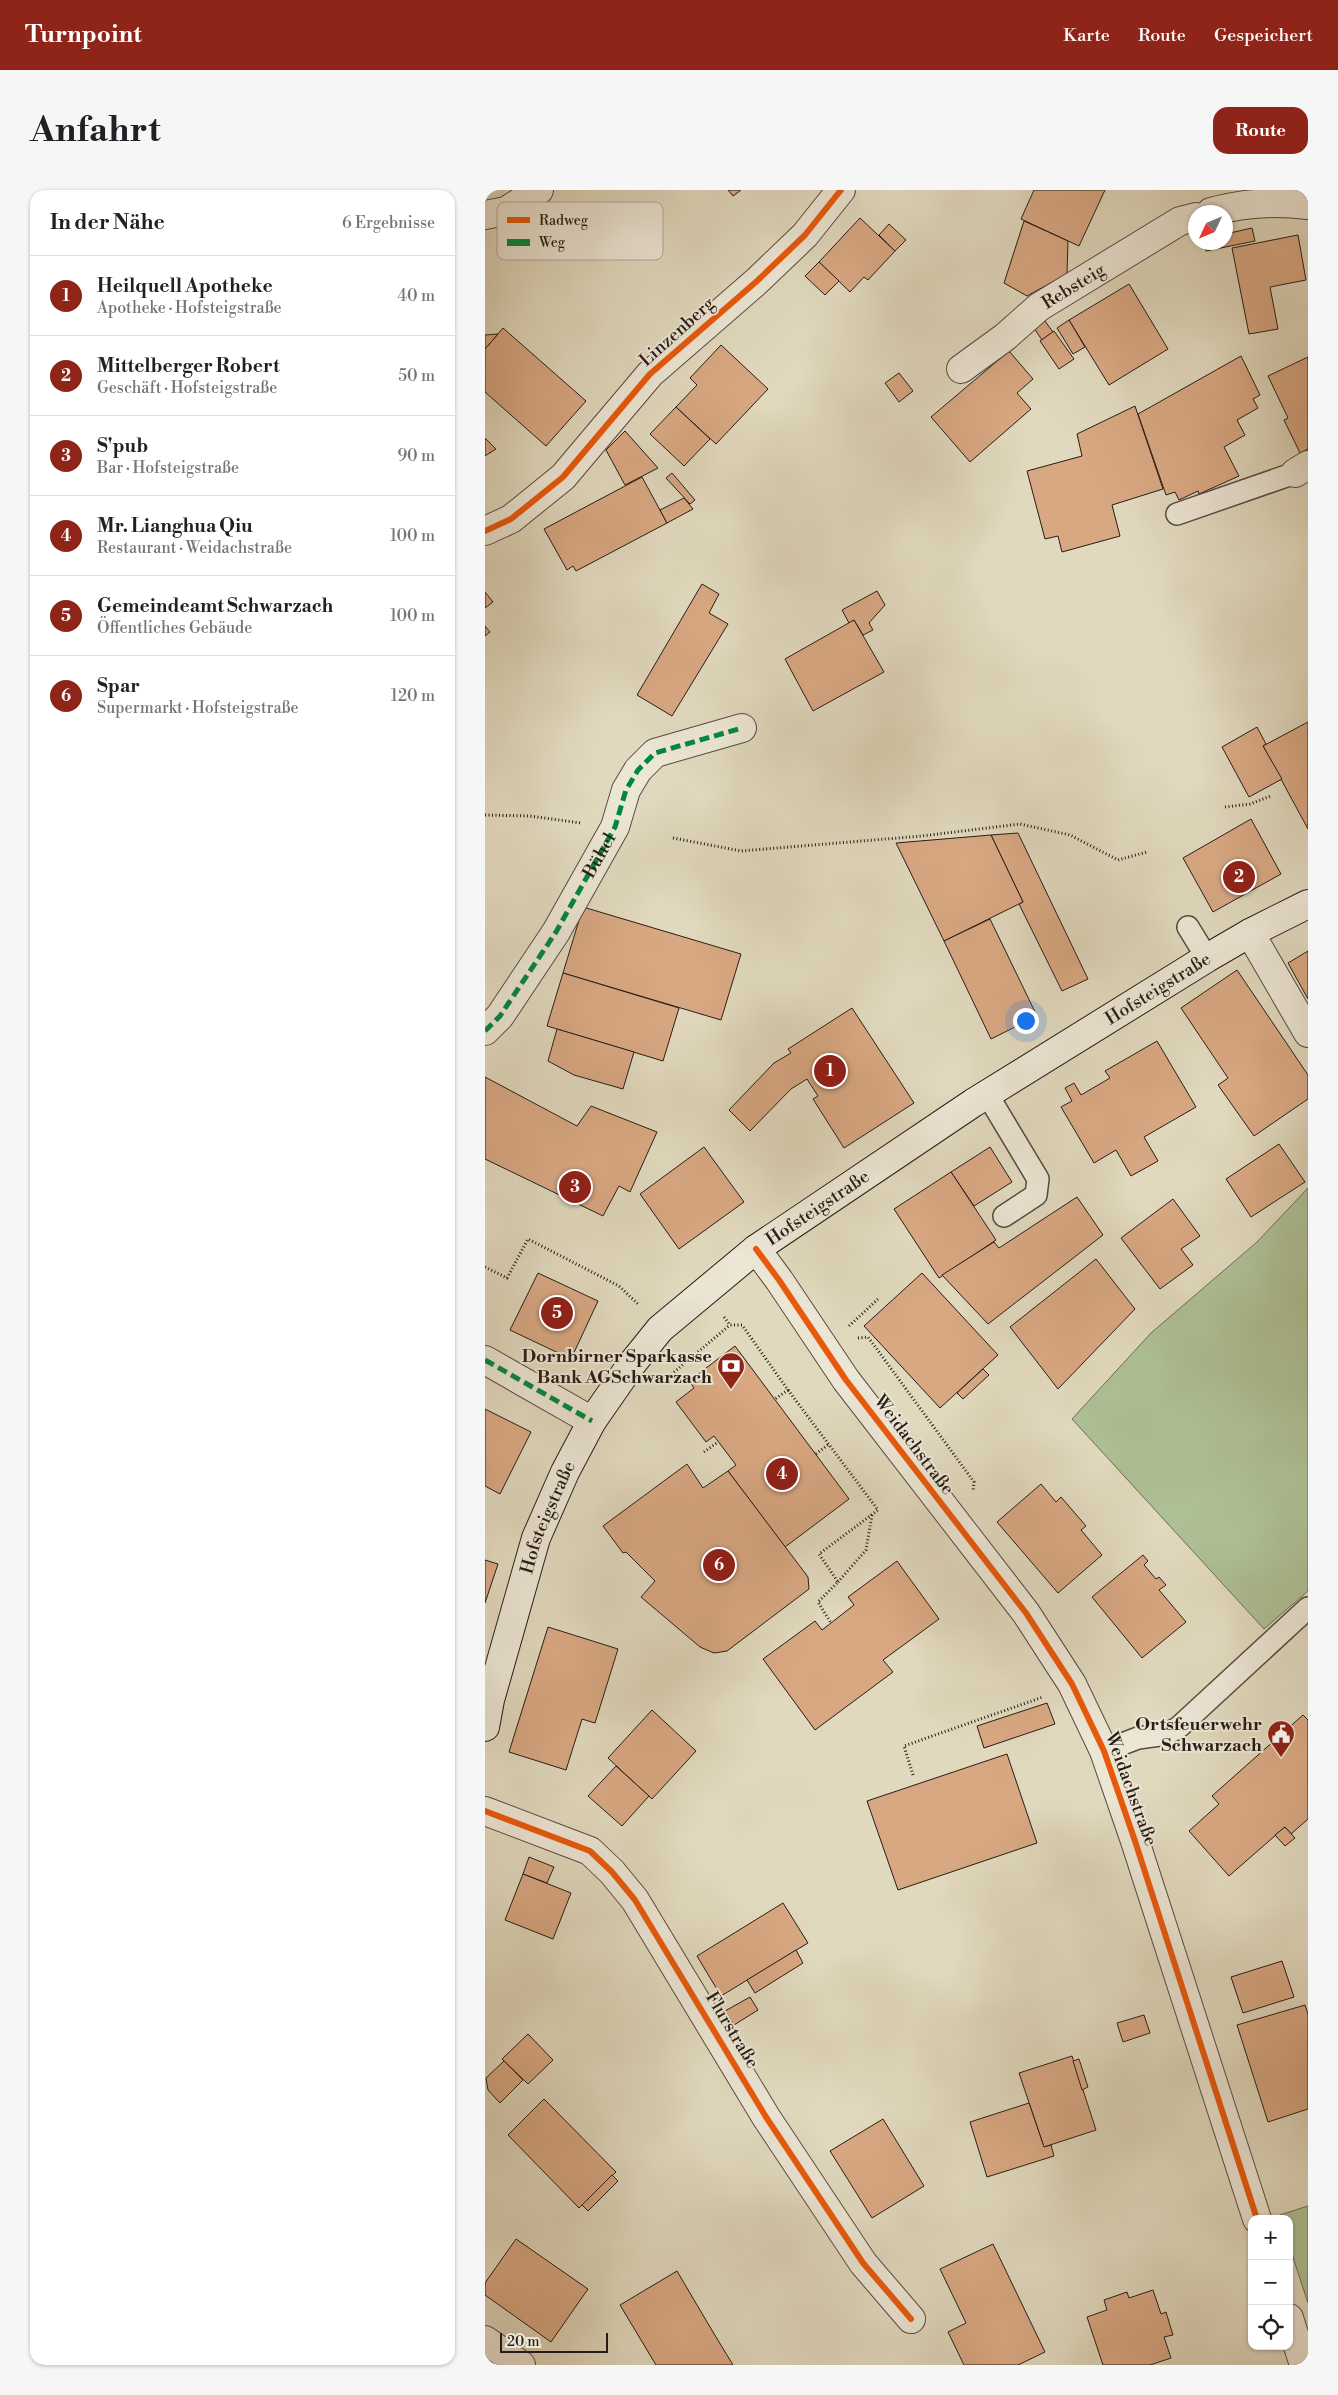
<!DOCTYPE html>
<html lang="de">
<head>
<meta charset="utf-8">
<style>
  :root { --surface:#fff; --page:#f6f6f6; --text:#202124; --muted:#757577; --line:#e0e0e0; --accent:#8f2418 }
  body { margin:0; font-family:"Libre Bodoni",serif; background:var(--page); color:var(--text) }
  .controls { position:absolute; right:15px; bottom:15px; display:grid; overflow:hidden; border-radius:10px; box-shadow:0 1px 4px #0004 }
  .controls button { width:45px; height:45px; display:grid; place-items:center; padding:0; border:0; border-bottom:1px solid var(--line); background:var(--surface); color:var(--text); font:25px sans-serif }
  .compass { position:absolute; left:703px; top:15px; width:45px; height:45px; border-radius:50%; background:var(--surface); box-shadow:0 1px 4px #0004; rotate:226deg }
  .scale { position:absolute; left:15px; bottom:12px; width:108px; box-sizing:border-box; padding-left:5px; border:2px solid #271c17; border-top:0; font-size:14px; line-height:18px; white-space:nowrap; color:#271c17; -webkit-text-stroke:4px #ece6d5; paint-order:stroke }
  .you { position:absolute; left:540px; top:830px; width:18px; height:18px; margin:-12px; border:4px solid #fff; border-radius:50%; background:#1a73e8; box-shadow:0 0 0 8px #1a73e833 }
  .badge { display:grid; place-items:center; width:32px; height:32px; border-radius:50%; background:var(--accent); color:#fff; font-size:16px; font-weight:700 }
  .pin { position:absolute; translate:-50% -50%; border:2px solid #fff; box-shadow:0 1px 5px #0006 }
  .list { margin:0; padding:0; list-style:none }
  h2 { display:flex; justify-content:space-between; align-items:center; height:65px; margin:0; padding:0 20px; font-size:21px }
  h2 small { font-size:16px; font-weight:400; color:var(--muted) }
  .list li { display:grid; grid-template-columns:32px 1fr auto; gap:15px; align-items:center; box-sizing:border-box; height:80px; padding:0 20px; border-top:1px solid var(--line) }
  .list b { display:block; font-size:19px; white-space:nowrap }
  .list p { margin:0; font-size:16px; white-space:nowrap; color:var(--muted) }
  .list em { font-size:16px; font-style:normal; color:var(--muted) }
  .icon { flex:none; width:28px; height:28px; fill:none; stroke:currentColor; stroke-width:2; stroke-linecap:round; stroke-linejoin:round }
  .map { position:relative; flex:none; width:823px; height:2175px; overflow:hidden; border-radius:15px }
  header { display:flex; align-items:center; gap:30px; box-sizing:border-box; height:70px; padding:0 25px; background:var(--accent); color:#fff }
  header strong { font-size:24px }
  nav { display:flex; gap:28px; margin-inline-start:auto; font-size:18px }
  .intro { display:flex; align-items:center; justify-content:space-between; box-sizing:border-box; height:120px; padding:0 30px }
  h1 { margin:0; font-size:35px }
  .button { padding:12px 22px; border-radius:15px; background:var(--accent); color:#fff; font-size:18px; font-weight:700 }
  main { display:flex; gap:30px; padding:0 30px }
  aside { flex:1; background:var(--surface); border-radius:15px; box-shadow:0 1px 4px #0004 }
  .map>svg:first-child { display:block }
  .green { fill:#aec095; stroke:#6a6e56 }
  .building { fill:#d8a883; stroke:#271c17 }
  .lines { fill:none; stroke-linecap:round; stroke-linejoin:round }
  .lane-casing { stroke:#564b41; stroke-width:24 }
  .street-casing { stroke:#564b41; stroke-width:30 }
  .secondary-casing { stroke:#271c17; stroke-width:30 }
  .path { stroke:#271c17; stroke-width:3; stroke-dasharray:1 2.5; stroke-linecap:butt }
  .lane { stroke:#ece6d5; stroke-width:21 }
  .street { stroke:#ece6d5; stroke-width:28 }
  .secondary { stroke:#ece6d5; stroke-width:28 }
  .quiet { stroke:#00873e; stroke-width:5; stroke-dasharray:10 5; stroke-linecap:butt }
  .cycleway-casing { stroke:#ece6d5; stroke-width:9 }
  .cycleway { stroke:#e8590c; stroke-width:6 }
  .labels { text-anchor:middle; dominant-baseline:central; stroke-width:4; stroke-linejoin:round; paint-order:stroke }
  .street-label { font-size:18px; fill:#271c17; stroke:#ece6d5 }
  .poi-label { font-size:18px; font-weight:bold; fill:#271c17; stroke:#ece6d5; text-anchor:end }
  .key { fill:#ece6d5; stroke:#b1a99c; stroke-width:1 }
  .key-label { font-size:14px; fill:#271c17 }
</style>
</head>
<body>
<header>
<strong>Turnpoint</strong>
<nav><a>Karte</a><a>Route</a><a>Gespeichert</a></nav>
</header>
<div class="intro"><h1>Anfahrt</h1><a class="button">Route</a></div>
<main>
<aside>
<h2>In der Nähe<small>6 Ergebnisse</small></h2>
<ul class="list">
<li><span class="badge">1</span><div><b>Heilquell Apotheke</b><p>Apotheke · Hofsteigstraße</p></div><em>40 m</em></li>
<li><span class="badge">2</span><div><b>Mittelberger Robert</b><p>Geschäft · Hofsteigstraße</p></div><em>50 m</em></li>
<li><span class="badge">3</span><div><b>S'pub</b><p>Bar · Hofsteigstraße</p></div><em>90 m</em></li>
<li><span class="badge">4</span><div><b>Mr. Lianghua Qiu</b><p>Restaurant · Weidachstraße</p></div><em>100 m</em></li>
<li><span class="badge">5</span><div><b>Gemeindeamt Schwarzach</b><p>Öffentliches Gebäude</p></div><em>100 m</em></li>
<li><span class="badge">6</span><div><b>Spar</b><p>Supermarkt · Hofsteigstraße</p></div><em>120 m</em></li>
</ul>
</aside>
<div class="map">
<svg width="823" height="2175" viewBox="0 0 823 2175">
  <rect width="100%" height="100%" fill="#e1d9be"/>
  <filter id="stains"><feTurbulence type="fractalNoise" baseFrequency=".004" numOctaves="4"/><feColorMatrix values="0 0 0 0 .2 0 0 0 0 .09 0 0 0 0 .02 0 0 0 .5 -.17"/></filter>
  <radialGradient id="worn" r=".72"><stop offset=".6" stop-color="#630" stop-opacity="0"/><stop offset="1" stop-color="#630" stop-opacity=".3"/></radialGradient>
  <g class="green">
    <path d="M823,998V1401L779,1439L587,1229L666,1143L772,1052Z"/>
    <path d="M823,2016V2113L804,2055V2029H796L795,2025Z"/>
  </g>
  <g class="building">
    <path d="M243,0H256L248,6Z"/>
    <path d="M549,0H620L594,56L536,29Z"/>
    <path d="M375,28L410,61L383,90L379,87L365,102L334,72Z"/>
    <path d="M539,31L583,51L582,84L542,106L519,93Z"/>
    <path d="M404,34L421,50L410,61L394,45Z"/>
    <path d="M744,34L745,43L767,38L770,51L721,61L719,52H741V35Z"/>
    <path d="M813,45L821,90L785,97L793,139L764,144L747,58Z"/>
    <path d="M334,72L354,91L340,105L320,86Z"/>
    <path d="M644,94L683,159L624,195L584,130Z"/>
    <path d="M557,127L568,142L557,150L547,135Z"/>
    <path d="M584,130L600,157L588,164L572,138Z"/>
    <path d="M18,138L101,211L61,256L0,202V159Z"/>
    <path d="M569,141L589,169L574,179L555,151Z"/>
    <path d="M13,144L0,159V145Z"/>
    <path d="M236,155L283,199L231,254L191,217L212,195L205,188Z"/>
    <path d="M524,161L548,189L532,203L546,219L485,272L446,227Z"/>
    <path d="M756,166L775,205L768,209L773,218L752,230L760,245L739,257L754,286L714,304L713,301L694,310L690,302L681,305L653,224Z"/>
    <path d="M823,167V259L815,263L799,230L803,228L783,186Z"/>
    <path d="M414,183L428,201L414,212L400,193Z"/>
    <path d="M650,216L678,299L627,315L635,346L577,362L573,346L560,349L542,281L597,266L592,244Z"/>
    <path d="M191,217L225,249L199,276L165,244Z"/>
    <path d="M140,241L173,278L140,295L121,260Z"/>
    <path d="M0,248L11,259L0,266Z"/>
    <path d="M187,283L210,310L205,314L181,288Z"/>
    <path d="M157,287L182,333L91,381L88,376L82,380L59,339Z"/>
    <path d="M199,308L208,319L182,333L175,320Z"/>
    <path d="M217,394L234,404L224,423L243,434L187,526L152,505Z"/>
    <path d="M392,401L400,415L384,433L388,440L378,445L369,430L364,433L357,420Z"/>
    <path d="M0,402L8,412L0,418Z"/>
    <path d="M369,430L399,482L328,521L300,469Z"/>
    <path d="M0,436L5,442L0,446Z"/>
    <path d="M823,532V639L778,556Z"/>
    <path d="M772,537L781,554L778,556L797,589L764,607L737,557Z"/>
    <path d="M766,629L796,684L728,722L698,668Z"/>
    <path d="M533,643L603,789L577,801L534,714L538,712L506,645Z"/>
    <path d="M506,645L538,712L459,751L411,653Z"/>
    <path d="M98,717L256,764L236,830L78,783Z"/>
    <path d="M505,729L552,826L506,849L459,751Z"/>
    <path d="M823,761V809L803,773Z"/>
    <path d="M752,780L823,885V909L769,946L733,895L743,888L696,818Z"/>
    <path d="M78,783L194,818L178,871L62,836Z"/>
    <path d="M367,818L429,913L359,958L328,909L333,906L322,889L306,899L265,941L244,920L289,873L306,863L303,859Z"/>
    <path d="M72,839L149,862L138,899L89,885L63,871Z"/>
    <path d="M672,851L711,917L659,947L673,971L646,986L631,960L609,973L576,917L587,911L580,898L589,893L596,905L625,888L620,881Z"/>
    <path d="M0,887L92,936L106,916L172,942L145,1002L134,996L118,1026L0,969Z"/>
    <path d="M794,954L820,992L766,1027L741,989Z"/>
    <path d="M219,957L259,1012L194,1059L155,1004Z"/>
    <path d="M505,957L527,992L489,1016L466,982Z"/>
    <path d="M466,982L511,1050L454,1088L409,1019Z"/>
    <path d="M592,1007L618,1045L503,1134L457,1085L509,1052L514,1058Z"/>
    <path d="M688,1009L715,1046L696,1059L708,1075L675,1099L636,1048Z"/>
    <path d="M611,1069L650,1119L573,1199L525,1137Z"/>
    <path d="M53,1083L113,1111L86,1169L25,1140Z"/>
    <path d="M437,1083L513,1165L455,1218L379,1136Z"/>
    <path d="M250,1156L364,1309L300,1357L243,1281L251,1275L229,1246L221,1252L191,1212L209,1198L204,1191Z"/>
    <path d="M498,1179L504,1185L478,1209L472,1203Z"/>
    <path d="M0,1219L46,1242L15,1304L0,1296Z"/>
    <path d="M202,1274L218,1298L243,1281L323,1387L324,1399L242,1461L229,1463L215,1457L156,1407L170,1391L141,1362L138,1363L118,1336Z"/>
    <path d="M556,1294L571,1312L576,1307L601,1336L596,1340L617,1365L573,1403L512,1332Z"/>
    <path d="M658,1365L663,1371L659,1375L671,1389L674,1387L681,1395L674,1400L701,1432L657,1468L607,1407Z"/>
    <path d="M0,1370L13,1374L0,1413Z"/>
    <path d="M412,1371L454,1429L398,1470L408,1482L330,1540L278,1469L330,1431L337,1440L369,1415L363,1407Z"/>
    <path d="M63,1437L133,1459L110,1533L97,1529L81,1580L24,1562Z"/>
    <path d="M562,1513L570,1534L499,1558L492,1536Z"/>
    <path d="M167,1520L211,1561L167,1609L123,1568Z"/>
    <path d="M818,1525L823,1530V1629L806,1644L800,1637L744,1686L704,1641L734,1614L727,1606Z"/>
    <path d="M522,1564L552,1653L413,1700L382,1611Z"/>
    <path d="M131,1576L164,1606L137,1636L103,1606Z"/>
    <path d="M800,1637L810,1648L800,1656L790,1645Z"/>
    <path d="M44,1667L69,1677L62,1693L38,1684Z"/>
    <path d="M38,1684L86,1703L68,1749L20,1730Z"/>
    <path d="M298,1713L323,1753L236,1806L212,1766Z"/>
    <path d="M311,1760L318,1773L270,1803L262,1790Z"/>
    <path d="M797,1771L809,1807L758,1823L746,1787Z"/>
    <path d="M265,1807L273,1820L249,1835L240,1821Z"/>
    <path d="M820,1815L823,1824V1919L783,1932L752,1835Z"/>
    <path d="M659,1825L665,1843L638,1852L632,1833Z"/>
    <path d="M43,1844L68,1870L43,1894L17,1869Z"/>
    <path d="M587,1866L611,1940L559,1957L534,1883Z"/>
    <path d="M594,1869L603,1897L597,1900L588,1871Z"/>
    <path d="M19,1871L38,1890L15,1913L3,1900L1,1888Z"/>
    <path d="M59,1909L131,1982L94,2018L23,1945Z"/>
    <path d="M544,1913L559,1957L566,1955L569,1966L502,1987L485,1932Z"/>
    <path d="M398,1929L439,1996L387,2028L345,1961Z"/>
    <path d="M127,1985L133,1991L103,2021L97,2015Z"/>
    <path d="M31,2049L103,2099L66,2152L0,2105V2093Z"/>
    <path d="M508,2054L560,2162L533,2175H479L463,2142L481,2133L455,2079Z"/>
    <path d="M192,2081L225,2137L248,2175H171L135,2115Z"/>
    <path d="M668,2100L676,2124L681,2122L688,2145L679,2147L686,2168L665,2175H618L602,2127L622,2120L619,2110L642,2102L644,2108Z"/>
  </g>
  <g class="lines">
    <g class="lane-casing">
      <g id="lane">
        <path d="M692,324L810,283"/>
        <path d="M703,737L722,768"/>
        <path d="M502,904L553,989L551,1005L519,1026"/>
        <path d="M619,1561L653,1548L682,1544L694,1537L823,1418"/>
      </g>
    </g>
    <g class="street-casing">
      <g id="street">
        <path d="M726,22C758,13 790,11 823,15"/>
        <path d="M0,25L21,21L54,0"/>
        <path id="s1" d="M476,179L520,147L554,117L695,31L711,27"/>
        <path d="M810,283L823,275"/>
        <path d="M0,341L26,329L78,287L165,184L272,91L320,45L356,0"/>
        <path d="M765,743L823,843"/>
        <path d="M0,841L15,826L71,742L130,637L141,600L153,580L170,563L257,538"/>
        <path d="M271,1059L294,1090L361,1190L541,1423L587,1494L619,1561L650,1651L772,2029"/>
        <path d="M0,1170L107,1231"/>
        <path d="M0,1621L105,1661L127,1682L150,1710L281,1927L378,2073L426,2129"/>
        <path d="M804,2128L819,2175"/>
        <path d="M0,2150L36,2175"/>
      </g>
    </g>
    <g class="secondary-casing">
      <g id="secondary">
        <path id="s2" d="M0,1537L5,1510L51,1348L80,1282L107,1231L146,1175L175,1139L271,1059L488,913L722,768L765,743L823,714"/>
      </g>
    </g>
    <g class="path">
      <path d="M740,617L765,614L786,606"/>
      <path d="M0,625L45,626L96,633"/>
      <path d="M188,648L256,661L437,646L535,634L585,645L633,670L662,662"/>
      <path d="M0,1077L22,1088L43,1049L134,1096L154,1115"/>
      <path d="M239,1127L245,1135H257L303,1200L290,1209"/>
      <path d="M364,1136L393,1109"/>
      <path d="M373,1148L383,1147L489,1292L488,1301"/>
      <path d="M177,1188H182L245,1135"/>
      <path d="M303,1200L393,1320L334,1364L353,1392L333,1412L346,1433"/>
      <path d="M219,1262L233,1252"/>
      <path d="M331,1264L344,1254"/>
      <path d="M353,1392L381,1360L387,1325"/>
      <path d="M428,1585L419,1556L558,1507"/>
    </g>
    <use href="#lane" class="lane"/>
    <use href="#street" class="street"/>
    <use href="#secondary" class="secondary"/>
    <g class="quiet">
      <path id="s3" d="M0,841L15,826L71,742L130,637L141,600L153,580L170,563L257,538"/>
      <path d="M0,1170L107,1231"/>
    </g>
    <g class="cycleway-casing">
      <g id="cycleway">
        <path d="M0,341L26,329L78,287L165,184L272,91L320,45L356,0"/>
        <path d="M271,1059L294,1090L361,1190L541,1423L587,1494L619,1561L650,1651L772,2029"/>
        <path d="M0,1621L105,1661L127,1682L150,1710L281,1927L378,2073L426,2129"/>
      </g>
    </g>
    <use href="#cycleway" class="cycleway"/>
  </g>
  <defs>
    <g id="bank-pin" transform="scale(1.4375)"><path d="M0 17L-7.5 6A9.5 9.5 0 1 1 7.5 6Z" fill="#8f2418" stroke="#ece6d5"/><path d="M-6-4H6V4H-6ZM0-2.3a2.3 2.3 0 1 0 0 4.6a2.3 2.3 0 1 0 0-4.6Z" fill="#fff"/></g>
    <g id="civic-pin" transform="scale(1.4375)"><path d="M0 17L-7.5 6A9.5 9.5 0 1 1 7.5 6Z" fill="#8f2418" stroke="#ece6d5"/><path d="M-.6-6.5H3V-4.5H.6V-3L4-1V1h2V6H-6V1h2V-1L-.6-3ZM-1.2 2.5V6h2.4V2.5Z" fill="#fff"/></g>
  </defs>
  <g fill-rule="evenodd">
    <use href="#bank-pin" x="246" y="1176"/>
    <use href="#civic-pin" x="796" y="1544"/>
  </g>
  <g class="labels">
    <g class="street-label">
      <text stroke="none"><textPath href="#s1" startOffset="140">Rebsteig</textPath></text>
      <text transform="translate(192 142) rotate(-42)">Linzenberg</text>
      <text stroke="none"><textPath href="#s3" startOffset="210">Bühel</textPath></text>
      <text stroke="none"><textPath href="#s2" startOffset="1044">Hofsteigstraße</textPath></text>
      <text stroke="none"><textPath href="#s2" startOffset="639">Hofsteigstraße</textPath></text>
      <text transform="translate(429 1255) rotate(53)">Weidachstraße</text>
      <text stroke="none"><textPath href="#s2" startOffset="219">Hofsteigstraße</textPath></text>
      <text transform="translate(646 1599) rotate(70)">Weidachstraße</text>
      <text transform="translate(247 1840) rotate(59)">Flurstraße</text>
    </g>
    <g class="poi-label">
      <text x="227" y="1166">Dornbirner Sparkasse<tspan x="227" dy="21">Bank AGSchwarzach</tspan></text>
      <text x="777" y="1534">Ortsfeuerwehr<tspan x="777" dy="21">Schwarzach</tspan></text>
    </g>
  </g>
  <rect x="12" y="12" width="166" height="58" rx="8" class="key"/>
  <rect x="22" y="27" width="23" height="6" fill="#e8590c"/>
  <rect x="22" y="49" width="23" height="7" fill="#00873e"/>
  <g class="key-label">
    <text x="54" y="35">Radweg</text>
    <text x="54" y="57">Weg</text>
  </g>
  <rect width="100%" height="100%" filter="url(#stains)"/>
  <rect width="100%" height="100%" fill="url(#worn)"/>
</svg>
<div class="controls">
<button>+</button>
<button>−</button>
<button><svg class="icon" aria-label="locate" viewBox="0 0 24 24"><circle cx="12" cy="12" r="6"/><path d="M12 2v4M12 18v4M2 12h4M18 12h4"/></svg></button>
</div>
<svg class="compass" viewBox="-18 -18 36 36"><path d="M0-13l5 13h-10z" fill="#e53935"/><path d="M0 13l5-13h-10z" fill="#757577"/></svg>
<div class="scale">20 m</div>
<div class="you"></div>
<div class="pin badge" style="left:345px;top:881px">1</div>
<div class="pin badge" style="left:754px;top:687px">2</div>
<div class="pin badge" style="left:90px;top:997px">3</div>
<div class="pin badge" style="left:297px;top:1284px">4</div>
<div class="pin badge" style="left:72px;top:1123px">5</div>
<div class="pin badge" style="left:234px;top:1375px">6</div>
</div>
</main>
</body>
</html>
